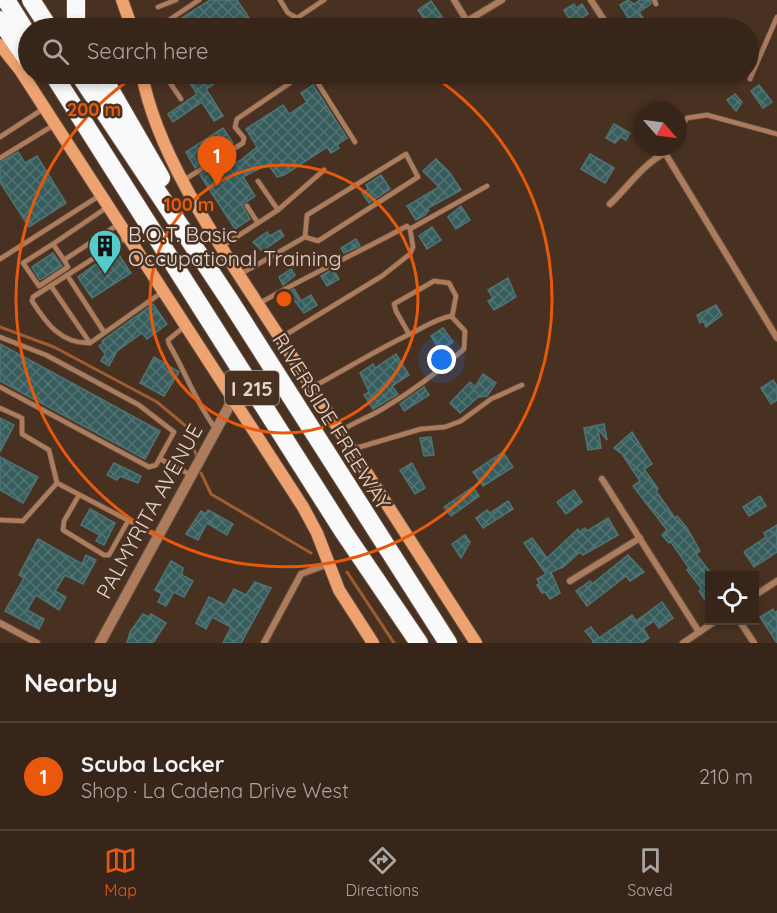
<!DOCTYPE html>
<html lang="en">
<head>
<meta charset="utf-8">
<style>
  :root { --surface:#37251a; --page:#423127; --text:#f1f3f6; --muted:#aaa5a2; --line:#514239; --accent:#ea580c }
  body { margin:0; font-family:Quicksand,sans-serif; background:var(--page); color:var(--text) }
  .controls { position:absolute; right:18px; bottom:18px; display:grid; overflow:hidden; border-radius:0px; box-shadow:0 3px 9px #0003 }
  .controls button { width:54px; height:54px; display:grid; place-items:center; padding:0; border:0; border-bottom:2px solid var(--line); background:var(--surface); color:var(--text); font:30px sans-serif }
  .compass { position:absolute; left:633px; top:102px; width:54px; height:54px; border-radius:50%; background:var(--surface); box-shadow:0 3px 9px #0003; rotate:118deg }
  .you { position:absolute; left:442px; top:360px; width:21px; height:21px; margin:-15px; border:4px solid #fff; border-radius:50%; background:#1a73e8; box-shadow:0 0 0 9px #1a73e833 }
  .badge { display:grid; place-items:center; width:39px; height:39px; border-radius:50%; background:var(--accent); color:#fff; font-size:20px; font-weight:700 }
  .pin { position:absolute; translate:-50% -50px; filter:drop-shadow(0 2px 3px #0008) }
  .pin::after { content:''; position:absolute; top:32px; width:21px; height:18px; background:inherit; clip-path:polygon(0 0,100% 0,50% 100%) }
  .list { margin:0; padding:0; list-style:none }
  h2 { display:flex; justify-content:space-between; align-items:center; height:78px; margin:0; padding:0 24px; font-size:26px }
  h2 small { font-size:20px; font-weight:400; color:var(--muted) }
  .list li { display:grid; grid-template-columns:39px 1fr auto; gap:18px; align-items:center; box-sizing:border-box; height:108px; padding:0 24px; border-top:2px solid var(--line) }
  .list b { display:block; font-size:22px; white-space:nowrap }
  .list p { margin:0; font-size:20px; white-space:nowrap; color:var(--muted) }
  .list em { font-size:20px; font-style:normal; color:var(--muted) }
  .icon { flex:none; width:33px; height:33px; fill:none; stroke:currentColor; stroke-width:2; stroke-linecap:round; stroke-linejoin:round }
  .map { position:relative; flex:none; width:777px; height:643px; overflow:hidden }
  .search { position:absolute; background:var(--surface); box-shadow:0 3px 9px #0003; left:18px; right:18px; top:18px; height:66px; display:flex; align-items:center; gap:15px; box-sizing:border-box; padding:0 21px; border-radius:33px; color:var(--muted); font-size:22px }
  .sheet { height:186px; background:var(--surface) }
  nav { display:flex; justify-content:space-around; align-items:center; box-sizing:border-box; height:84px; border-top:2px solid var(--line); background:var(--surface); font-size:16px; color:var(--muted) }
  nav a { display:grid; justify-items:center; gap:3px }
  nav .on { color:var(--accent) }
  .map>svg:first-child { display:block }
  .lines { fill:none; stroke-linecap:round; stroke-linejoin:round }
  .stream { stroke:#a05e30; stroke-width:3 }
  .building { fill:url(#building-cross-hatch); stroke:#4e7575; stroke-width:1.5 }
  .service-casing { stroke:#654e40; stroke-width:6 }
  .minor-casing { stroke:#654e40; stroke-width:8 }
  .tertiary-casing { stroke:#654e40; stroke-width:12 }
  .secondary-casing { stroke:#654e40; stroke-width:14 }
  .motorway-casing { stroke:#654e40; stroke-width:20 }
  .service { stroke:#ac7c5d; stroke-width:4.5 }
  .minor { stroke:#ac7c5d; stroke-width:6 }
  .tertiary { stroke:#ac7c5d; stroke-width:10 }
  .secondary { stroke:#eea26f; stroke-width:12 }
  .motorway { stroke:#f9f9f9; stroke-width:18 }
  .ring { fill:none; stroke:#e8590c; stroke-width:3 }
  .labels { text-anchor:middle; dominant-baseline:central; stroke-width:5; stroke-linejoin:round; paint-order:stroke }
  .shield { fill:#493122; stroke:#b4a297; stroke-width:1.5 }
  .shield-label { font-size:20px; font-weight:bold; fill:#e2d3c9 }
  .poi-label { font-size:21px; fill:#e2d3c9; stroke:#493122; text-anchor:start }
  .street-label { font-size:21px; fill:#e2d3c9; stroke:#493122 }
  .centre { fill:#e8590c; stroke:#493122; stroke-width:3 }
  .ring-label { font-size:18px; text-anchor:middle; font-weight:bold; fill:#e8590c; stroke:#493122; stroke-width:5; stroke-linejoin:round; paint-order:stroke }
</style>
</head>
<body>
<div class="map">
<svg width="777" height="643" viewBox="0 0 777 643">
  <defs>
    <pattern id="building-cross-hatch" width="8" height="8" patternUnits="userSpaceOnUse" patternTransform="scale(1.5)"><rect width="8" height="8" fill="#375d5d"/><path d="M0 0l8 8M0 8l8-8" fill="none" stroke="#547373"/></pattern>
  </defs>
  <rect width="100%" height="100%" fill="#493122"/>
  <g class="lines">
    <g class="stream">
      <path d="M0,327L54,347L157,402L187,427L196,455"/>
      <path d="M201,473L211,494L311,553"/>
      <path d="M347,572L394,643"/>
    </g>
  </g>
  <g class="building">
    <path d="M210,0H237L256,28H166Z"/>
    <path d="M628,0L634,4L640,0H650L651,4L639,12L643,18L632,24L620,5Z"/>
    <path d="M431,1L438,11L449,28H430L418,10Z"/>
    <path d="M574,4L576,8L582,4L588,14L573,23L570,19V28H553L569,18L564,10Z"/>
    <path d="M184,74H229L206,89L223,116L214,121L202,102L173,122L168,114L197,94Z"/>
    <path d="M313,85L347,138L337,145L339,148L331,153L327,147L284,175L277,177L268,164L243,177L255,196L242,205L250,219L235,229L200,175L229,157L233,164L241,160L257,147L246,129L283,105L289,114L307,102L301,93Z"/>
    <path d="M759,85L772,102L763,108L751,91Z"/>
    <path d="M735,94L742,102L736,111L727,100Z"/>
    <path d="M614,124L630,133L626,140L621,137L615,143L606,138Z"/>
    <path d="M223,128L233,143L195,168L186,152Z"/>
    <path d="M18,152L25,163L37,156L66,203L29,227L0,182V162Z"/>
    <path d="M590,154L614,168L605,183L581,169Z"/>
    <path d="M436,159L450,173L461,190L428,208L429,210L425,215L416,220L407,206L439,187L423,171Z"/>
    <path d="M381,175L390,189L369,203L362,193L368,189L366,185Z"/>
    <path d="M461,206L470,220L456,229L448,217Z"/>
    <path d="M432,227L441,240L427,249L419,236Z"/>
    <path d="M280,230L284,236L262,251L253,242L267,232L270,236Z"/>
    <path d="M356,239L360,246L344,253L341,248Z"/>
    <path d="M114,251L117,252L131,273L92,298L78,277Z"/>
    <path d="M53,253L62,266L40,280L32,267Z"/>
    <path d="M291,269L295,275L283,285L279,277Z"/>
    <path d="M333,269L339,279L327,286L321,276Z"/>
    <path d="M508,278L516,297L494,310L488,301L493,298L488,290Z"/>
    <path d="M294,289L301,301L311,295L317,305L304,313L294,300L282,306L278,298Z"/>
    <path d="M153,304L167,324L147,339L142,333L117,351L109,366L101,361L105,354L99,346L103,343L102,341Z"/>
    <path d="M716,305L722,315L706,327L703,321L700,323L697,315Z"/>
    <path d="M443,328L453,342L440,351L431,336Z"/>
    <path d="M0,344L160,431L145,459L0,381Z"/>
    <path d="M396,354L409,375L392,386L398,394L373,409L364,395L369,392L360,373L373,364L375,368Z"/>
    <path d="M154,357L179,372L164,396L140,383Z"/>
    <path d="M483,374L496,383L487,396L478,397L460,413L450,403L470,382L475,387Z"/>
    <path d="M773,380L777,386V400L771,404L761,388Z"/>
    <path d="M424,387L429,395L404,411L400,404Z"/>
    <path d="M0,418L14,425L0,452Z"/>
    <path d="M604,424L607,440L598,429L601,448L588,450L584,428Z"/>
    <path d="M632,432L652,464L644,469L658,489L656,491L675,518L677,516L687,528L700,551L696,554L710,572V599L705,600L699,591L702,589L687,570L689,568L671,542L669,543L662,535L667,530L633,486L640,481L622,454L614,448Z"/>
    <path d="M431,437L434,455L424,456L420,438Z"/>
    <path d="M503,452L513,467L483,486L473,472Z"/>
    <path d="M0,457L38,477L23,503L0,490Z"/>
    <path d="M114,463L141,476L138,483L120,476L117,480L107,475Z"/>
    <path d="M412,463L425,488L415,494L400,470Z"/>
    <path d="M473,487L479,496L451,516L444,507Z"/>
    <path d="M574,490L582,502L566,514L557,502Z"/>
    <path d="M760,496L766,506L749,516L743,507Z"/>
    <path d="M508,501L513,509L483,528L476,518L487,510L490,513Z"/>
    <path d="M90,509L115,523L104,545L96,541L100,535L81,525Z"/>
    <path d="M208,510L233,524L227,535L207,523L198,540L186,534L201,511L206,514Z"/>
    <path d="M608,518L618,535L583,555L580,552L563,567L551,572L560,593L550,599L545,592L542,593L537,585L540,584L537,579L546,574L524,543L532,538L547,558L578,529L579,532L585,528L587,531Z"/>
    <path d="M777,525V552L754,567L744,552L766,537L764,533Z"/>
    <path d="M465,535L470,542L461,558L452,544Z"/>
    <path d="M38,539L82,564L86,555L96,560L83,584L65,575L55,591L66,597L59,610L36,595L27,610L44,619L39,629L5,611L24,578L19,575Z"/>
    <path d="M628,555L644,572L630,581L626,576L587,606L576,591L590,581L592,584Z"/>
    <path d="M171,561L183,568L182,575L193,581L184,597L174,592L166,606L158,602L162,594L155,590Z"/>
    <path d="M255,582L271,588L241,643H223L231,627L212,617L206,629L196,623L209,597L225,605L234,589L246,595Z"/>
    <path d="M662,602L673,618L659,628L654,621L643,628L649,638L642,643H592L594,642L585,631L591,627L599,638L632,615L636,621Z"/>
    <path d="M773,609L775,613L777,611V643L760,617Z"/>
    <path d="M143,614L149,617L151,614L166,623L153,643H127L130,632Z"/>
  </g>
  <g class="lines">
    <g class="service-casing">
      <g id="service">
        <path d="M280,0L288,13L297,18L324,0"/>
        <path d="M654,0L656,4"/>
        <path d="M158,7L176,0"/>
        <path d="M157,28L199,0"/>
        <path d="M164,74L181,99"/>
        <path d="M312,74L355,142"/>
        <path d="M750,79L777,17"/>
        <path d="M678,132L687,118L707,115L777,134"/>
        <path d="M0,137L43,109"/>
        <path d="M0,158L54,125"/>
        <path d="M184,180L243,143L244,138L235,127L237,119L303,74"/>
        <path d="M247,206L258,223"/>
        <path d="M106,208L53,244L64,260L119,224"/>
        <path d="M278,210L324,170"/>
        <path d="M127,237L33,297L32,301C46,323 61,344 90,343L161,293"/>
        <path d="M53,244L23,263L39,286L68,267L64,260"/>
        <path d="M221,247L278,210L258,181"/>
        <path d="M0,259L99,196"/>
        <path d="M67,275L104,332"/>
        <path d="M239,275L305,237L318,241L418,177L406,154L307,215L305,237"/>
        <path d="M51,286L90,343"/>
        <path d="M260,303C308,275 358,253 407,226L410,229L487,186"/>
        <path d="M184,327L168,340L169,344C185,371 196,403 215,428"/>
        <path d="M409,334L396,311L394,304L434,281L449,283L456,296L452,317"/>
        <path d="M0,337L46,355L139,405L174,432L156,465L149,467L0,387"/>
        <path d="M282,337L382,276L410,254L413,247L410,229"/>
        <path d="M313,387C346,369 378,349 412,333C426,326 436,319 451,316L465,331L464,349C439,371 413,391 384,408C370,417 356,421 343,430"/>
        <path d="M0,408L22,418V434L49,450L57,483L158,536"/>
        <path d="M353,449L421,429L445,427L461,421L491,399L522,385"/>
        <path d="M160,459L191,475"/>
        <path d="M79,495L64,521L63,530L104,555H109L128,521"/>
        <path d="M0,520L23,521L57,483"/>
      </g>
    </g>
    <g class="minor-casing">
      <g id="minor">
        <path d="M454,0L467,21L502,0"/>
        <path d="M591,0L609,28"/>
        <path d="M610,204C628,187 643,164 665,153L777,338"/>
        <path d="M602,479L699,632"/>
        <path d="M570,581L640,538"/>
        <path d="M754,596L777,581"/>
        <path d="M739,620L754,643"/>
        <path d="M0,623L37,643"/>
        <path d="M264,643L301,574L328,564"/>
        <path d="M683,643L717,620"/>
      </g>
    </g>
    <g class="tertiary-casing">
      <path id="tertiary" d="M100,643L233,399"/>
    </g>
    <g class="secondary-casing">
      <g id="secondary">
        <path d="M122,0L132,28"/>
        <path d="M0,45L20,70L303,507L317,533L339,590L373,643"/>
        <path d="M142,74C158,163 233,264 282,341C347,442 411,543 476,643"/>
      </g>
    </g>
    <g class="motorway-casing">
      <g id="motorway">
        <path d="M6,0L28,35"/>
        <path d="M31,0L49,28"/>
        <path d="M76,0V22L78,28"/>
        <path d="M0,20L28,60"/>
        <path d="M53,74L343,531L419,643"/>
        <path d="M79,74L230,301L448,643"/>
        <path d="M101,74L161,178"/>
      </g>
    </g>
    <use href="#service" class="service"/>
    <use href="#minor" class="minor"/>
    <use href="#tertiary" class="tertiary"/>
    <use href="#secondary" class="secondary"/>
    <use href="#motorway" class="motorway"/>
  </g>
  <g class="ring">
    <circle cx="284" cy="299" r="134"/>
    <path d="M430 74A268 268 0 1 1 138 74"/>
  </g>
  <defs>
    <g id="building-pin" transform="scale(1.725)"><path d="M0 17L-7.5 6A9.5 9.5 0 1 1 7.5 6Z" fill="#52cdce" stroke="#493122"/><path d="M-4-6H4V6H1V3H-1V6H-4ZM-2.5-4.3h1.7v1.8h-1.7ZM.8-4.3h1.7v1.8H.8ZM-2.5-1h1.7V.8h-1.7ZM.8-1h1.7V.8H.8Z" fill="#111"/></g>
  </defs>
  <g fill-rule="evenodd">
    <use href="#building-pin" x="105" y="246"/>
  </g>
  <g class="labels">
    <rect class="shield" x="225" y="371" width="54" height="34" rx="4.5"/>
    <g class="shield-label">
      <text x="252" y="388">I 215</text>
    </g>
    <g class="poi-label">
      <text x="128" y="234">B.O.T. Basic<tspan x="128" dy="24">Occupational Training</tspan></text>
    </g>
    <g class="street-label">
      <text transform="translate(332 421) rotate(58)">RIVERSIDE FREEWAY</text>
      <text transform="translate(149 511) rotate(-61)">PALMYRITA AVENUE</text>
    </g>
  </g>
  <circle cx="284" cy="299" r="9" class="centre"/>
  <g class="ring-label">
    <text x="94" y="116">200 m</text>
    <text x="189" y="211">100 m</text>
  </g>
</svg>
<div class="controls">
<button><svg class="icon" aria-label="locate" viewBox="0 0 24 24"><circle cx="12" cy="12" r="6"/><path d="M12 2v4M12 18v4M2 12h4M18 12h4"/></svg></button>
</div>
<svg class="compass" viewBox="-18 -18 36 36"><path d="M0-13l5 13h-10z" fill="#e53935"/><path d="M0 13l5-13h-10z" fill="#aaa5a2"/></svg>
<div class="you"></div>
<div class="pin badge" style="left:217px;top:186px">1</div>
<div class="search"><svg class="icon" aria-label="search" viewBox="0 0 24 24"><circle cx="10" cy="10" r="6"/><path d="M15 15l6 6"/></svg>Search here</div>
</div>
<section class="sheet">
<h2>Nearby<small></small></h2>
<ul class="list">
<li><span class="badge">1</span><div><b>Scuba Locker</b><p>Shop · La Cadena Drive West</p></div><em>210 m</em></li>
</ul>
</section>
<nav>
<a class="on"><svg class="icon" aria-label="map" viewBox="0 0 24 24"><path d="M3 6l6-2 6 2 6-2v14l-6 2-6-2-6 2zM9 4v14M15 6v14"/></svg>Map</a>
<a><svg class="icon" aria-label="directions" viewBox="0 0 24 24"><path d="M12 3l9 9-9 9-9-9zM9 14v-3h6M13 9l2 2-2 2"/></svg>Directions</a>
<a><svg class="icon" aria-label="saved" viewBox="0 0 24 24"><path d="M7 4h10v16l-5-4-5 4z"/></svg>Saved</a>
</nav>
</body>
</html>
